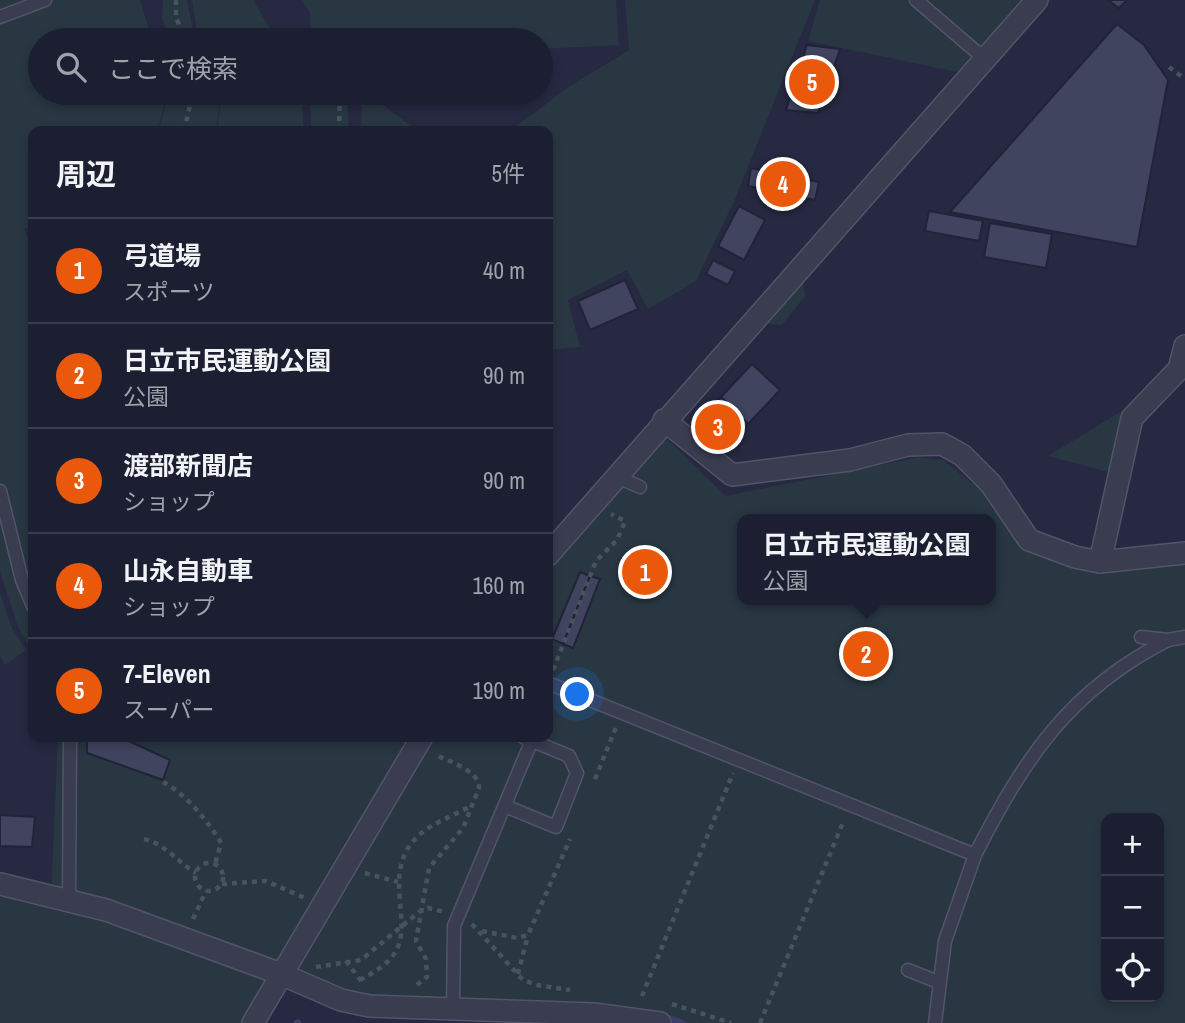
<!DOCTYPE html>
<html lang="ja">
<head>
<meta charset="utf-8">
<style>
  :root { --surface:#1c1f31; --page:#252739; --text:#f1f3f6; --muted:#a0a2ab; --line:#3a3d4d; --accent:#ea580c }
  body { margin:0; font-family:"Archivo Narrow","Noto Sans JP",sans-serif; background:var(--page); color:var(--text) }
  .controls { position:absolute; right:21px; bottom:21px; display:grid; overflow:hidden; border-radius:14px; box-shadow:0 4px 10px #0003 }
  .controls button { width:63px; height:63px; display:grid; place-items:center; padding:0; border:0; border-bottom:2px solid var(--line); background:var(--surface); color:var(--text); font:35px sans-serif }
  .you { position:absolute; left:578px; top:695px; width:24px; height:24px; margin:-18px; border:5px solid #fff; border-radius:50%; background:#1a73e8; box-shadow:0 0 0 10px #1a73e833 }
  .badge { display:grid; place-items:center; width:46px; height:46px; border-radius:50%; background:var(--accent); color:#fff; font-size:23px; font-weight:700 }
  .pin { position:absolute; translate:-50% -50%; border:4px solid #fff; box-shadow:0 2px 7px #0006 }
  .popup { position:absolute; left:737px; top:514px; width:259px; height:91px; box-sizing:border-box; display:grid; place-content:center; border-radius:14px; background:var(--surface); filter:drop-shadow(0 2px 5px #0005); font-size:23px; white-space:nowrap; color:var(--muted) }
  .popup b { font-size:26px; color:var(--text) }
  .popup::after { content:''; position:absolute; left:50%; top:100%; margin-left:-14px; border:14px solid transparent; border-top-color:var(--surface) }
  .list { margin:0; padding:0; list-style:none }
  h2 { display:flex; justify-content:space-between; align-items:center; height:91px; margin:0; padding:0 28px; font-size:30px }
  h2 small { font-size:23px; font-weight:400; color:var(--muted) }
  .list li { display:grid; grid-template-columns:46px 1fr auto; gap:21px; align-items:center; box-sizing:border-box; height:105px; padding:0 28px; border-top:2px solid var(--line) }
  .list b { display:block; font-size:26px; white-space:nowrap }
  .list p { margin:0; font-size:23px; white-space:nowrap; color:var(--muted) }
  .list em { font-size:23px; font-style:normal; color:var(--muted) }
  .icon { flex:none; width:38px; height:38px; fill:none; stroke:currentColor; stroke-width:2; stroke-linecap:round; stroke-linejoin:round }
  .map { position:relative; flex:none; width:1185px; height:1023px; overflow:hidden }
  .search { position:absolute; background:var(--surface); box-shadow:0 4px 10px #0003; left:28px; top:28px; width:525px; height:77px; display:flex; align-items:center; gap:18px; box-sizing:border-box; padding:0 24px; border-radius:38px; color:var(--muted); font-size:26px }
  .panel { position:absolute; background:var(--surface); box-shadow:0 4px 10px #0003; left:28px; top:126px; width:525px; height:616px; border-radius:14px }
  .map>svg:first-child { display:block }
  .green { fill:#283742; fill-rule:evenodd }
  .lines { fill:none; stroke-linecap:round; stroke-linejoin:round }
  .stream { stroke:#3a3f67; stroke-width:7 }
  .building { fill:#40445f; stroke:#212338; stroke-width:2 }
  .service-casing { stroke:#525468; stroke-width:15 }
  .minor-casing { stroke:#525468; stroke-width:24 }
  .tertiary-casing { stroke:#525468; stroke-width:24 }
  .path { stroke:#46545e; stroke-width:4.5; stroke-dasharray:5 5; stroke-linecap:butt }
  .service { stroke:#3a3d50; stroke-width:12 }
  .minor { stroke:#3a3d50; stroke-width:21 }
  .tertiary { stroke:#3a3d50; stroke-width:21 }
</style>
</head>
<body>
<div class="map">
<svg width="1185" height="1023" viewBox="0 0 1185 1023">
  <rect width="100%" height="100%" fill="#262941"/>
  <g class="green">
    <path d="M0,0H140L152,40H40V93H167L158,131H33V228L24,229L33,252V653L18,627L0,572Z"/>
    <path d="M163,0H187L195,40H169L162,18Z"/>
    <path d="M192,0H253L277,40H198Z"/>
    <path d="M302,0H616L619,45L541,49V40H310V13Z"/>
    <path d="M625,0H815L735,199L696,281L648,309L627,270L568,300L580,347L548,350V131H510L567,88L629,50Z"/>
    <path d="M820,0H1033L967,74L808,41Z"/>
    <path d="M168,93H221L216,131H159Z"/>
    <path d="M222,93H301L304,131H217Z"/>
    <path d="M310,93H347L349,131H311Z"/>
    <path d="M362,93H368L417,131H361Z"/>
    <path d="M802,278L805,296L782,325L762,323Z"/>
    <path d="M1125,409L1112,473L1048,456Z"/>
    <path d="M656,428L726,496L919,457L943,460L981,490L1023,550L1104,572L1185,564V1023H660L369,1006L281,974L253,1023H0V884L51,895L58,737H548V555ZM742,519H990V600H742ZM1106,818H1159V997H1106Z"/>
    <path d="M0,593L12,628L26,650L5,665L0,656Z"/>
  </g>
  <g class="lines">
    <g class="stream">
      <path d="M662,1016L682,1023"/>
      <path d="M297,1023H298"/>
    </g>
  </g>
  <g class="building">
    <path d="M1108,0H1127L1119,8Z"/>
    <path d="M1117,24L1144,45L1168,80L1137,247L950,212Z"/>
    <path d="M807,45L840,49L818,113L786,110Z"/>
    <path d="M751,168L819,182L815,200L748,186Z"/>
    <path d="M739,206L765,220L744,260L718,246Z"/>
    <path d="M929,211L983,221L979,241L925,231Z"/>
    <path d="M990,223L1052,234L1046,268L984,257Z"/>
    <path d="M713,260L735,271L728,285L706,274Z"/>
    <path d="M625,280L638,309L590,330L578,301Z"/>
    <path d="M752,364L780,390L748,424L721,397Z"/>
    <path d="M721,397L748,424L716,457L689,431Z"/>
    <path d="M580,572L590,576L563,644L552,639Z"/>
    <path d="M590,576L600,579L573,648L563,644Z"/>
    <path d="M87,737H120L170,760L163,780L87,753Z"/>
    <path d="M0,815L35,817L32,847L0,846Z"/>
  </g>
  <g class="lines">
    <g class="service-casing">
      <g id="service">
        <path d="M916,0L986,60"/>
        <path d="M0,17L45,0"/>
        <path d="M615,476L640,487"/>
        <path d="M0,491L22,580L33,606"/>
        <path d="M1141,637L1168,640L1185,637"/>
        <path d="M548,683L975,855L945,941L935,1023"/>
        <path d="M505,806L556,827L577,773L569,756L523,737"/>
        <path d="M975,855C1024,759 1069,690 1168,640"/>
        <path d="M69,900L70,737"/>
        <path d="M908,970L938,982"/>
        <path d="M453,1009L454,926L532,740"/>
      </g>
    </g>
    <g class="minor-casing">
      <g id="minor">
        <path d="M664,420L732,475L850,460L908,445L942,444L962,455L991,484L1029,540L1075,557L1100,562L1185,553"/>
        <path d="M1100,562L1132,418L1179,369L1185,346"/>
        <path d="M281,974L341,1000L369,1006L594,1014L660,1023"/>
      </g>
    </g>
    <g class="tertiary-casing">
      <g id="tertiary">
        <path d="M548,555L1037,0"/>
        <path d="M0,884L106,910L281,974"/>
        <path d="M253,1023L422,737"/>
      </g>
    </g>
    <g class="path">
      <path d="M176,0V17L185,40"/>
      <path d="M1169,67L1185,79"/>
      <path d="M184,131L193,93"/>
      <path d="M339,131L340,93"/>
      <path d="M553,670L596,561L617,540L625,521L611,514"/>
      <path d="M595,779L617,725"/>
      <path d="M163,782C186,794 208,821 221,843L215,864"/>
      <path d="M144,839C166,844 177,862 196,873"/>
      <circle cx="209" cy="877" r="14"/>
      <path d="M365,873L398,882"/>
      <path d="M222,884L266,881L305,898"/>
      <path d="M193,919L206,891"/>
      <path d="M472,924L523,980L537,985L570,990"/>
      <path d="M482,931L517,938L528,935L570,839"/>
      <path d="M346,961L361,981"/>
      <path d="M316,967L361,960L419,912L428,908L445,912"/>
      <path d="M518,974L528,935"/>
      <path d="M360,980C372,973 386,966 394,954C416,923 379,873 418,836C432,823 453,816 469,807"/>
      <path d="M417,985L427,977L426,959L416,941L429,868L463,828L479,788C479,770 450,762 436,755"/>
      <path d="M642,996L733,773"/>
      <path d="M672,1004L731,1023"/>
      <path d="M760,1023L844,820"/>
    </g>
    <use href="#service" class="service"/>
    <use href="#minor" class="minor"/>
    <use href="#tertiary" class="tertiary"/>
  </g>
</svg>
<div class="controls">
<button>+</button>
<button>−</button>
<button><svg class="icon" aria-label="locate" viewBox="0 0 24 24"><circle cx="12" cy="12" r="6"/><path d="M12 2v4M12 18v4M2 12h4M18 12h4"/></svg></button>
</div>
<div class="you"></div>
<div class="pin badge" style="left:645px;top:572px">1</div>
<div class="pin badge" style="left:866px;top:654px">2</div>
<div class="popup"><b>日立市民運動公園</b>公園</div>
<div class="pin badge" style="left:718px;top:427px">3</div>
<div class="pin badge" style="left:783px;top:184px">4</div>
<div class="pin badge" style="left:812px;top:82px">5</div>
<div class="search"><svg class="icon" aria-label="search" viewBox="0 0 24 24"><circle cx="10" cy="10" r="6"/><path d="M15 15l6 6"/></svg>ここで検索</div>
<section class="panel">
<h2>周辺<small>5件</small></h2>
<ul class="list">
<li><span class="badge">1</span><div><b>弓道場</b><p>スポーツ</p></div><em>40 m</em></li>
<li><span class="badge">2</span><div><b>日立市民運動公園</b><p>公園</p></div><em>90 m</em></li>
<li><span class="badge">3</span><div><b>渡部新聞店</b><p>ショップ</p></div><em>90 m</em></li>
<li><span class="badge">4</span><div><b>山永自動車</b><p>ショップ</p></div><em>160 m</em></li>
<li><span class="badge">5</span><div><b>7-Eleven</b><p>スーパー</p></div><em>190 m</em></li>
</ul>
</section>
</div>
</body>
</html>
